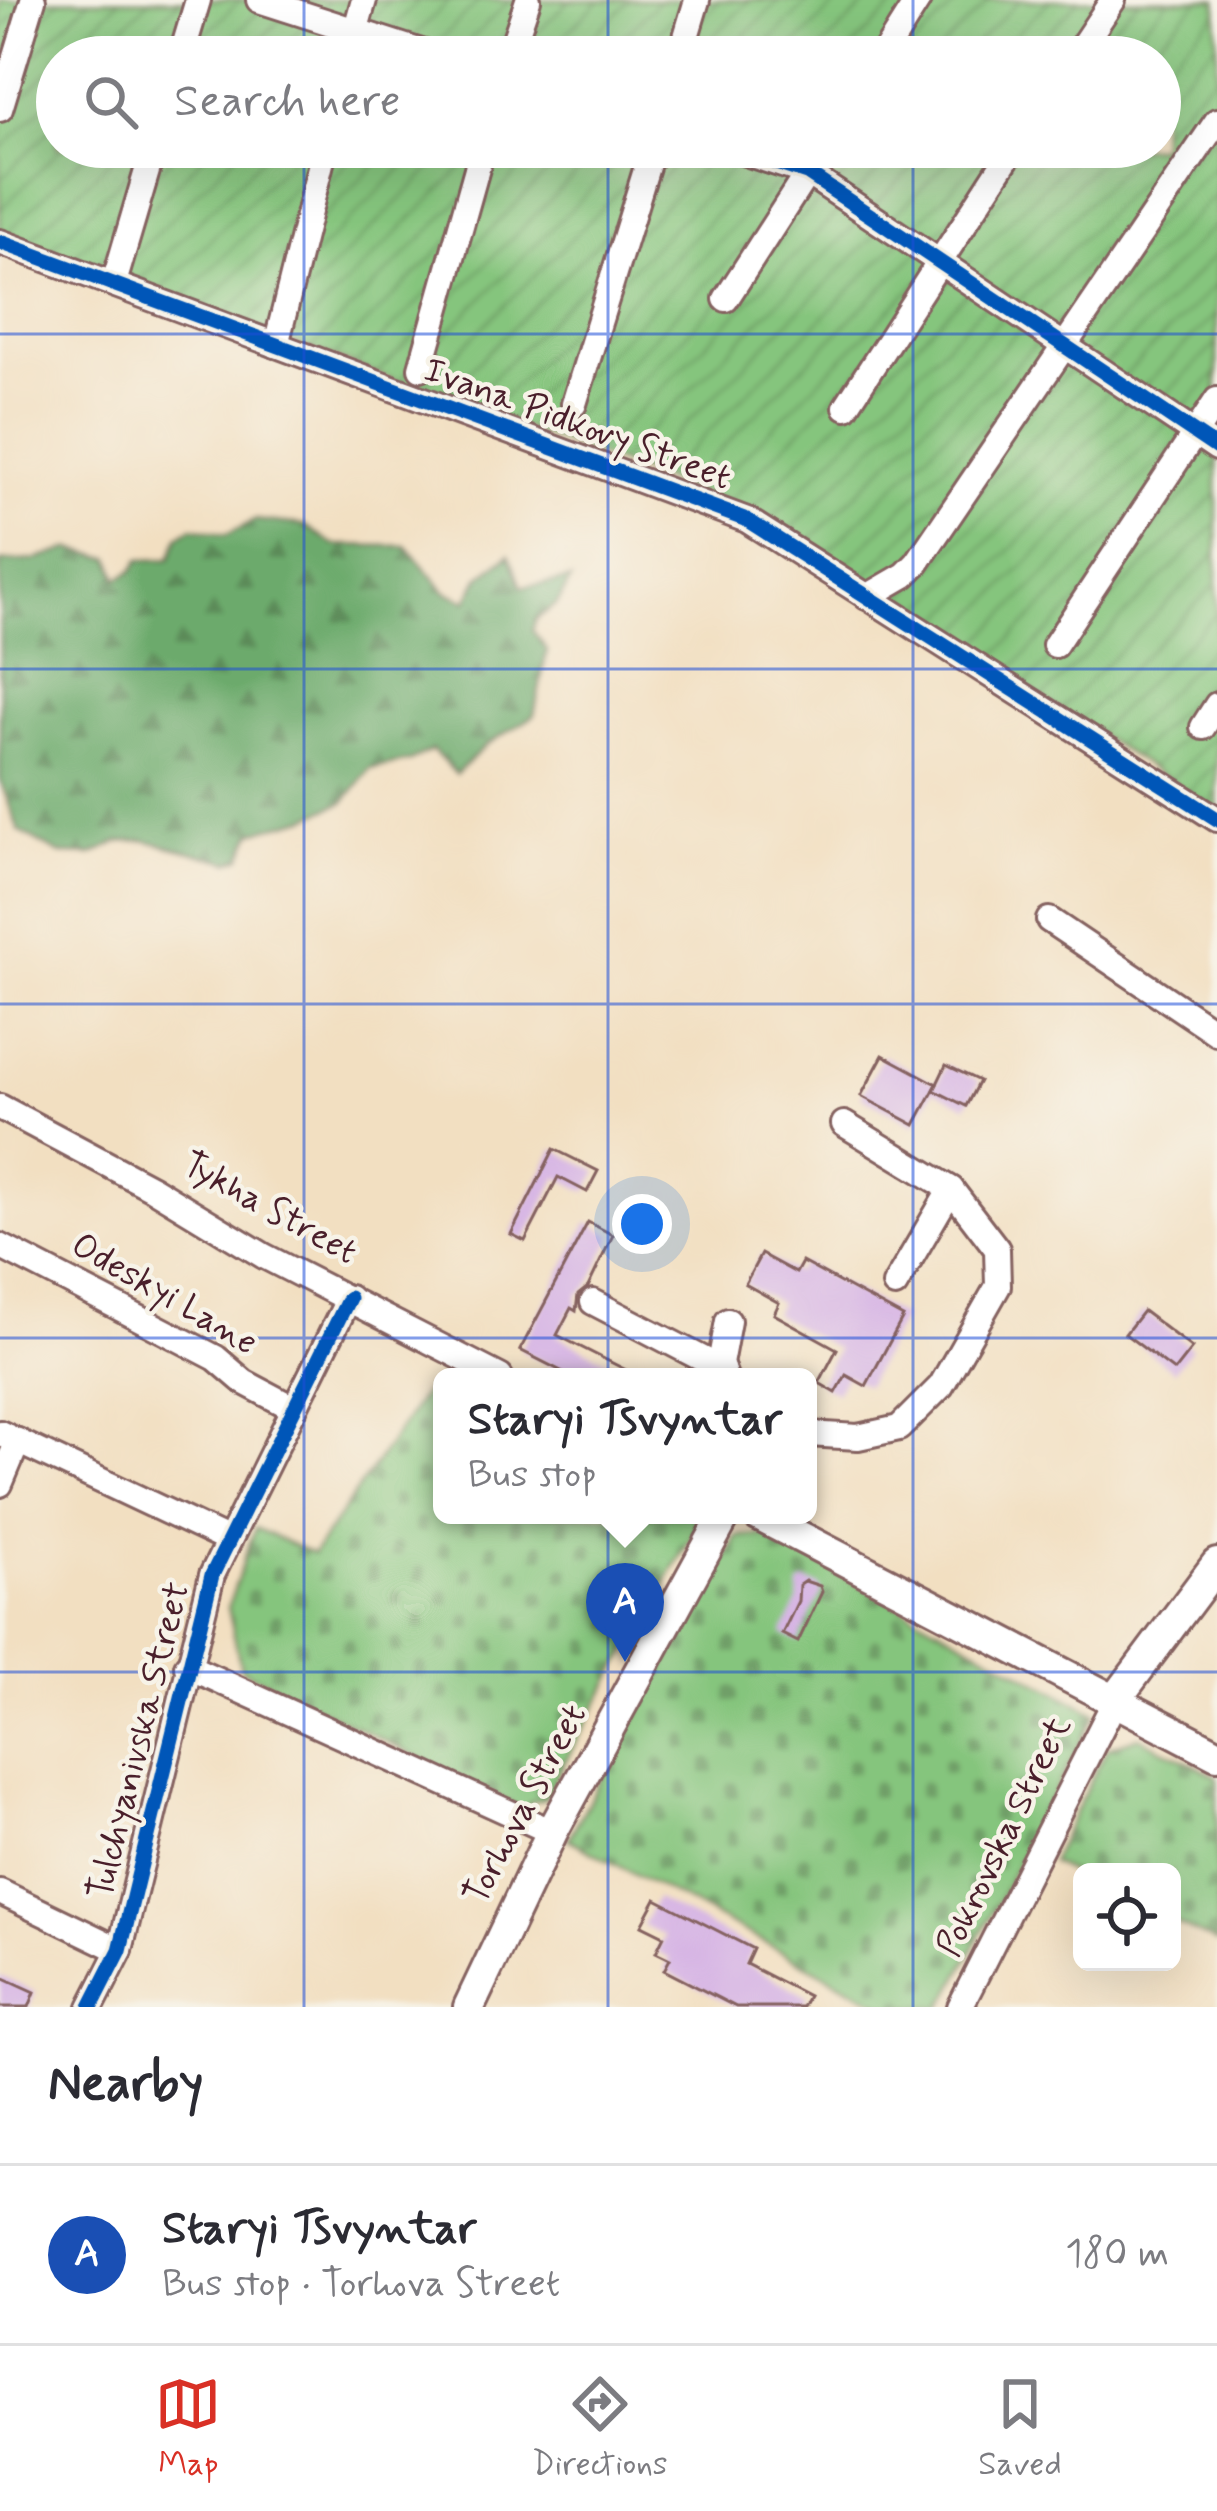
<!DOCTYPE html>
<html lang="en">
<head>
<meta charset="utf-8">
<style>
  :root { --surface:#fff; --page:#f7f7f7; --text:#2b2b33; --muted:#7c7c81; --line:#e1e1e2; --accent:#d93025 }
  body { margin:0; font-family:Mynerve,sans-serif; background:var(--page); color:var(--text) }
  .controls { position:absolute; right:36px; bottom:36px; display:grid; overflow:hidden; border-radius:18px; box-shadow:0 12px 48px #0002 }
  .controls button { width:108px; height:108px; display:grid; place-items:center; padding:0; border:0; border-bottom:3px solid var(--line); background:var(--surface); color:var(--text); font:60px sans-serif }
  .you { position:absolute; left:642px; top:1224px; width:42px; height:42px; margin:-30px; border:9px solid #fff; border-radius:50%; background:#1a73e8; box-shadow:0 0 0 18px #1a73e833 }
  .badge { display:grid; place-items:center; width:78px; height:78px; border-radius:50%; background:var(--accent); color:#fff; font-size:39px; font-weight:700 }
  .pin { position:absolute; translate:-50% -99px; filter:drop-shadow(0 3px 6px #0008) }
  .pin::after { content:''; position:absolute; top:63px; width:42px; height:36px; background:inherit; clip-path:polygon(0 0,100% 0,50% 100%) }
  .popup { position:absolute; left:433px; top:1368px; width:384px; height:156px; box-sizing:border-box; display:grid; place-content:center; border-radius:18px; background:var(--surface); filter:drop-shadow(0 3px 9px #0005); font-size:39px; white-space:nowrap; color:var(--muted) }
  .popup b { font-size:45px; color:var(--text) }
  .popup::after { content:''; position:absolute; left:50%; top:100%; margin-left:-24px; border:24px solid transparent; border-top-color:var(--surface) }
  .list { margin:0; padding:0; list-style:none }
  h2 { display:flex; justify-content:space-between; align-items:center; height:156px; margin:0; padding:0 48px; font-size:51px }
  h2 small { font-size:39px; font-weight:400; color:var(--muted) }
  .list li { display:grid; grid-template-columns:78px 1fr auto; gap:36px; align-items:center; box-sizing:border-box; height:180px; padding:0 48px; border-top:3px solid var(--line) }
  .list b { display:block; font-size:45px; white-space:nowrap }
  .list p { margin:0; font-size:39px; white-space:nowrap; color:var(--muted) }
  .list em { font-size:39px; font-style:normal; color:var(--muted) }
  .icon { flex:none; width:66px; height:66px; fill:none; stroke:currentColor; stroke-width:2; stroke-linecap:round; stroke-linejoin:round }
  .map { position:relative; flex:none; width:1217px; height:2007px; overflow:hidden }
  .search { position:absolute; background:var(--surface); box-shadow:0 12px 48px #0002; left:36px; right:36px; top:36px; height:132px; display:flex; align-items:center; gap:30px; box-sizing:border-box; padding:0 42px; border-radius:66px; color:var(--muted); font-size:45px }
  .sheet { height:336px; background:var(--surface) }
  nav { display:flex; justify-content:space-around; align-items:center; box-sizing:border-box; height:168px; border-top:3px solid var(--line); background:var(--surface); font-size:33px; color:var(--muted) }
  nav a { display:grid; justify-items:center; gap:6px }
  nav .on { color:var(--accent) }
  .map>svg:first-child { display:block }
  .forest { fill:url(#forest-firs); stroke:#5b644c; stroke-width:3 }
  .cemetery { fill:url(#cemetery-stones); stroke:#687254; stroke-width:3 }
  .garden { fill:url(#garden-furrows); stroke:#687254; stroke-width:3; fill-rule:evenodd }
  .building { fill:#d4b0e4 }
  .lines { fill:none; stroke-linecap:round; stroke-linejoin:round }
  .minor-casing { stroke:#856260; stroke-width:30 }
  .major-casing { stroke:#856260; stroke-width:36 }
  .minor { stroke:#fff; stroke-width:24 }
  .major { stroke:#fff; stroke-width:30 }
  .cycleway-casing { stroke:#f7f3e8; stroke-width:22 }
  .cycleway { stroke:#0057b8; stroke-width:15 }
  .grid { fill:none; stroke:#1d4ed8; stroke-width:3; stroke-opacity:0.55 }
  .labels { text-anchor:middle; dominant-baseline:central; stroke-width:9; stroke-linejoin:round; paint-order:stroke }
  .street-label { font-size:36px; fill:#4a1f2b; stroke:#f7f3e8 }
</style>
</head>
<body>
<div class="map">
<svg width="1217" height="2007" viewBox="0 0 1217 2007">
  <defs>
    <pattern id="forest-firs" width="22" height="20" patternUnits="userSpaceOnUse" patternTransform="scale(3)"><rect width="22" height="20" fill="#6caa6c"/><path d="M5 1l3.5 6h-7zM16 11l3.5 6h-7z" fill="#5b8a59"/></pattern>
    <pattern id="cemetery-stones" width="16" height="16" patternUnits="userSpaceOnUse" patternTransform="scale(3)"><rect width="16" height="16" fill="#85c57d"/><path d="M2 7V4a2 2 0 0 1 4 0v3zM10 15v-3a2 2 0 0 1 4 0v3z" fill="#6f9f67"/></pattern>
    <pattern id="garden-furrows" width="10" height="10" patternUnits="userSpaceOnUse" patternTransform="scale(3)"><rect width="10" height="10" fill="#85c57d"/><path d="M-1 1l2-2M0 10L10 0M9 11l2-2" fill="none" stroke="#6f9f67"/></pattern>
  </defs>
  <rect width="100%" height="100%" fill="#f7f3e8"/>
  <filter id="ink" filterUnits="userSpaceOnUse"><feTurbulence type="fractalNoise" baseFrequency=".00833" numOctaves="2"/><feDisplacementMap in="SourceGraphic" scale="24" xChannelSelector="R" yChannelSelector="G"/><feConvolveMatrix kernelMatrix="1 2 1 2 8 2 1 2 1" color-interpolation-filters="sRGB"/></filter>
  <filter id="wash" filterUnits="userSpaceOnUse"><feTurbulence type="fractalNoise" baseFrequency=".004" numOctaves="4" result="noise"/><feDisplacementMap in="SourceGraphic" scale="48" xChannelSelector="R" yChannelSelector="G"/><feGaussianBlur stdDeviation="2.7" result="paint"/><feColorMatrix in="noise" values="0 0 0 0 0 0 0 0 0 0 0 0 0 0 0 0 0 1.4 0 .05"/><feComposite in="paint" operator="in"/></filter>
  <g filter="url(#wash)">
    <rect width="100%" height="100%" fill="#f2dfc1"/>
    <path class="forest" d="M256,520L304,525L334,545L406,546L446,592L467,601L479,578L509,555L522,587L571,580L557,604L536,619L532,630L547,650L534,716L486,745L456,774L432,750L410,761L370,769L344,802L306,818L253,832L242,857L230,862L143,840L118,842L92,855L60,854L19,831L0,780V562L34,560L70,549L111,558L118,579L133,570L139,560L170,559L179,536L193,527L226,535Z"/>
    <g class="cemetery">
      <path d="M427,1389L442,1396V1515H693L698,1525L544,1799L529,1803L525,1811L241,1669L228,1607L255,1528L313,1554Z"/>
      <path d="M768,1535L1096,1713L943,2007H887L568,1839L737,1536Z"/>
      <path d="M1139,1737L1217,1776V1943L1172,1921V1872H1082V1877L1050,1862L1107,1748Z"/>
    </g>
    <path class="garden" d="M0,0H1217V811L753,513L0,234ZM57,57H1160V147H57Z"/>
    <g id="blocks">
      <g class="building">
        <path d="M883,1055L937,1084L915,1125L861,1096Z"/>
        <path d="M946,1065L979,1081L966,1106L934,1090Z"/>
        <path d="M554,1149L598,1171L587,1192L558,1177L525,1241L511,1234Z"/>
        <path d="M588,1222L613,1235L588,1287L578,1295L576,1311L571,1308L557,1335L640,1377H573L520,1350Z"/>
        <path d="M761,1254L796,1273L802,1262L903,1317L866,1386L846,1375L836,1393L819,1383L837,1349L774,1314L779,1303L745,1284Z"/>
        <path d="M1143,1311L1192,1348L1174,1371L1125,1334Z"/>
        <path d="M805,1581L820,1586L822,1592L798,1642L782,1634L798,1601L799,1585Z"/>
        <path d="M656,1899L753,1949L746,1964L808,1996L802,2007H736L664,1970L670,1959L656,1952L664,1936L642,1925Z"/>
        <path d="M0,1976L35,1992L29,2007H0Z"/>
      </g>
    </g>
  </g>
  <g filter="url(#ink)">
    <use href="#blocks" fill-opacity="0" stroke="#856260" stroke-width="3"/>
    <g class="lines">
      <g class="minor-casing">
        <g id="minor">
          <path d="M259,0L437,57"/>
          <path d="M181,57L198,0"/>
          <path d="M348,57L364,0"/>
          <path d="M509,57L528,0"/>
          <path d="M680,57L697,0"/>
          <path d="M882,57L918,0"/>
          <path d="M1075,57L1113,0"/>
          <path d="M0,109L33,0"/>
          <path d="M727,147L807,173L1217,448"/>
          <path d="M0,242L747,520L1217,819"/>
          <path d="M114,283L154,147"/>
          <path d="M726,299L824,147"/>
          <path d="M276,345L325,147"/>
          <path d="M421,368L483,147"/>
          <path d="M574,404L653,147"/>
          <path d="M846,407L1014,147"/>
          <path d="M867,597L905,575L917,563L1217,121"/>
          <path d="M1055,645L1217,400"/>
          <path d="M1203,727L1217,705"/>
          <path d="M1049,920L1217,1033"/>
          <path d="M0,1107L152,1188L264,1256L500,1377"/>
          <path d="M0,1246L216,1358L244,1382L293,1408"/>
          <path d="M895,1285L951,1189"/>
          <path d="M593,1302L722,1369"/>
          <path d="M725,1377L720,1364L728,1321"/>
          <path d="M0,1433L227,1540"/>
          <path d="M808,1434L858,1437L899,1428L941,1386L998,1286L997,1249L951,1189L844,1124"/>
          <path d="M0,1484L18,1441"/>
          <path d="M187,1666L552,1832"/>
          <path d="M0,1892L120,1950"/>
          <path d="M91,2007L120,1950L212,1575L349,1298"/>
          <path d="M960,2007L1116,1699"/>
        </g>
      </g>
      <g class="major-casing">
        <g id="major">
          <path d="M758,1515L1217,1754"/>
          <path d="M1116,1699L1217,1564"/>
          <path d="M469,2007L552,1832L725,1515"/>
        </g>
      </g>
      <use href="#minor" class="minor"/>
      <use href="#major" class="major"/>
      <g class="cycleway-casing">
        <g id="cycleway">
          <path d="M727,147L807,173L1217,448"/>
          <path d="M0,242L747,520L1217,819"/>
          <path d="M91,2007L120,1950L212,1575L349,1298"/>
        </g>
      </g>
      <use href="#cycleway" class="cycleway"/>
    </g>
  </g>
  <path class="grid" d="M304,0V57M608,0V57M913,0V57M304,147V2007M608,147V2007M913,147V2007M0,334H1217M0,669H1217M0,1004H1217M0,1338H1217M0,1672H1217"/>
  <g class="labels">
    <g class="street-label">
      <text transform="translate(577 425) rotate(20)">Ivana Pidkovy Street</text>
      <text transform="translate(269 1209) rotate(29)">Tykha Street</text>
      <text transform="translate(164 1295) rotate(30)">Odeskyi Lane</text>
      <text transform="translate(140 1741) rotate(-76)">Tulchyanivska Street</text>
      <text transform="translate(526 1805) rotate(-62)">Torhova Street</text>
      <text transform="translate(1005 1837) rotate(-64)">Pokrovska Street</text>
    </g>
  </g>
</svg>
<div class="controls">
<button><svg class="icon" aria-label="locate" viewBox="0 0 24 24"><circle cx="12" cy="12" r="6"/><path d="M12 2v4M12 18v4M2 12h4M18 12h4"/></svg></button>
</div>
<div class="you"></div>
<div class="pin badge" style="left:625px;top:1662px;background:#1a4fb4">A</div>
<div class="popup"><b>Staryi Tsvyntar</b>Bus stop</div>
<div class="search"><svg class="icon" aria-label="search" viewBox="0 0 24 24"><circle cx="10" cy="10" r="6"/><path d="M15 15l6 6"/></svg>Search here</div>
</div>
<section class="sheet">
<h2>Nearby<small></small></h2>
<ul class="list">
<li><span class="badge" style="background:#1a4fb4">A</span><div><b>Staryi Tsvyntar</b><p>Bus stop · Torhova Street</p></div><em>180 m</em></li>
</ul>
</section>
<nav>
<a class="on"><svg class="icon" aria-label="map" viewBox="0 0 24 24"><path d="M3 6l6-2 6 2 6-2v14l-6 2-6-2-6 2zM9 4v14M15 6v14"/></svg>Map</a>
<a><svg class="icon" aria-label="directions" viewBox="0 0 24 24"><path d="M12 3l9 9-9 9-9-9zM9 14v-3h6M13 9l2 2-2 2"/></svg>Directions</a>
<a><svg class="icon" aria-label="saved" viewBox="0 0 24 24"><path d="M7 4h10v16l-5-4-5 4z"/></svg>Saved</a>
</nav>
</body>
</html>
